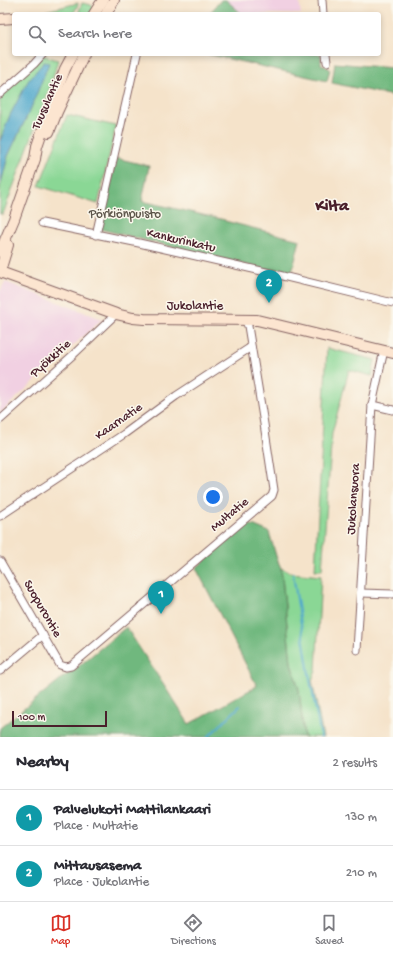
<!DOCTYPE html>
<html lang="en">
<head>
<meta charset="utf-8">
<style>
  :root { --surface:#fff; --page:#f2f2f3; --text:#2b2b33; --muted:#7c7c81; --line:#e1e1e2; --accent:#d93025 }
  body { margin:0; font-family:"Gochi Hand",sans-serif; background:var(--page); color:var(--text) }
  .scale { position:absolute; left:12px; bottom:10px; width:95px; box-sizing:border-box; padding-left:4px; border:2px solid #4a1f2b; border-top:0; font-size:11px; line-height:14px; white-space:nowrap; color:#4a1f2b; -webkit-text-stroke:3px #fbf7ec; paint-order:stroke }
  .you { position:absolute; left:213px; top:497px; width:14px; height:14px; margin:-10px; border:3px solid #fff; border-radius:50%; background:#1a73e8; box-shadow:0 0 0 6px #1a73e833 }
  .badge { display:grid; place-items:center; width:26px; height:26px; border-radius:50%; background:var(--accent); color:#fff; font-size:13px; font-weight:700 }
  .pin { position:absolute; translate:-50% -33px; filter:drop-shadow(0 1px 2px #0008) }
  .pin::after { content:''; position:absolute; top:21px; width:14px; height:12px; background:inherit; clip-path:polygon(0 0,100% 0,50% 100%) }
  .list { margin:0; padding:0; list-style:none }
  h2 { display:flex; justify-content:space-between; align-items:center; height:52px; margin:0; padding:0 16px; font-size:17px }
  h2 small { font-size:13px; font-weight:400; color:var(--muted) }
  .list li { display:grid; grid-template-columns:26px 1fr auto; gap:12px; align-items:center; box-sizing:border-box; height:56px; padding:0 16px; border-top:1px solid var(--line) }
  .list b { display:block; font-size:15px; white-space:nowrap }
  .list p { margin:0; font-size:13px; white-space:nowrap; color:var(--muted) }
  .list em { font-size:13px; font-style:normal; color:var(--muted) }
  .icon { flex:none; width:22px; height:22px; fill:none; stroke:currentColor; stroke-width:2; stroke-linecap:round; stroke-linejoin:round }
  .map { position:relative; flex:none; width:393px; height:737px; overflow:hidden }
  .search { position:absolute; background:var(--surface); box-shadow:0 2px 6px #0003; left:12px; right:12px; top:12px; height:44px; display:flex; align-items:center; gap:10px; box-sizing:border-box; padding:0 14px; border-radius:4px; color:var(--muted); font-size:15px }
  .sheet { height:164px; background:var(--surface) }
  nav { display:flex; justify-content:space-around; align-items:center; box-sizing:border-box; height:56px; border-top:1px solid var(--line); background:var(--surface); font-size:11px; color:var(--muted) }
  nav a { display:grid; justify-items:center; gap:2px }
  nav .on { color:var(--accent) }
  .map>svg:first-child { display:block }
  .built { fill:#f1d0e2 }
  .green { fill:#8ad795; stroke:#6a7b60 }
  .forest { fill:#6fb87e; stroke:#5c6c54 }
  .water { fill:#4fa8cc; stroke:#4c647c }
  .lines { fill:none; stroke-linecap:round; stroke-linejoin:round }
  .stream { stroke:#4fa8cc; stroke-width:2 }
  .street-casing { stroke:#866463; stroke-width:9 }
  .secondary-casing { stroke:#866463; stroke-width:12 }
  .street { stroke:#fff; stroke-width:7 }
  .secondary { stroke:#fce5d0; stroke-width:10 }
  .labels { text-anchor:middle; dominant-baseline:central; stroke-width:3; stroke-linejoin:round; paint-order:stroke }
  .street-label { font-size:13px; fill:#4a1f2b; stroke:#fbf7ec }
  .park-label { font-size:13px; fill:#5d564b; stroke:#fbf7ec }
  .district-label { font-size:17px; font-weight:bold; fill:#4a1f2b; stroke:#fbf7ec }
</style>
</head>
<body>
<div class="map">
<svg width="393" height="737" viewBox="0 0 393 737">
  <rect width="100%" height="100%" fill="#fbf7ec"/>
  <filter id="ink" filterUnits="userSpaceOnUse"><feTurbulence type="fractalNoise" baseFrequency=".025" numOctaves="2"/><feDisplacementMap in="SourceGraphic" scale="8" xChannelSelector="R" yChannelSelector="G"/><feConvolveMatrix kernelMatrix="1 2 1 2 8 2 1 2 1" color-interpolation-filters="sRGB"/></filter>
  <filter id="wash" filterUnits="userSpaceOnUse"><feTurbulence type="fractalNoise" baseFrequency=".012" numOctaves="4" result="noise"/><feDisplacementMap in="SourceGraphic" scale="16" xChannelSelector="R" yChannelSelector="G"/><feGaussianBlur stdDeviation="0.9" result="paint"/><feColorMatrix in="noise" values="0 0 0 0 0 0 0 0 0 0 0 0 0 0 0 0 0 1.4 0 .05"/><feComposite in="paint" operator="in"/></filter>
  <g filter="url(#wash)">
    <rect width="100%" height="100%" fill="#f5e3ca"/>
    <g class="built">
      <path d="M226,0H299L301,14H242Z"/>
      <path d="M5,282L102,319L0,413V291Z"/>
    </g>
    <g class="green">
      <path d="M78,3V5L73,14H60L46,11Z"/>
      <path d="M82,3L91,5L95,9L92,14H78Z"/>
      <path d="M42,55L58,60L50,88L3,214H0V187L8,156L31,108L48,63L10,115L0,141V96Z"/>
      <path d="M67,115L116,126L98,204L39,186Z"/>
      <path d="M327,348L375,360L372,376L349,370L332,433L322,570H315Z"/>
      <path d="M281,568L291,573L321,576L316,671L312,680L323,737H304L299,690L291,663Z"/>
    </g>
    <g class="forest">
      <path d="M221,0H226L242,14H209Z"/>
      <path d="M207,54H321V64L330,69L327,81Z"/>
      <path d="M335,63L393,68V96L332,83Z"/>
      <path d="M116,158L149,166L142,201L225,220V221L300,240L291,276L100,229Z"/>
      <path d="M247,524L255,526L269,532L277,559L281,568L291,663L299,690L304,737H0V728L62,678L73,671L126,627L189,724L257,686L196,568Z"/>
    </g>
    <path class="water" d="M44,62L49,63L31,108L8,156L0,187V141L10,115L28,81Z"/>
    <g class="lines">
      <g class="stream">
        <path d="M293,574L309,674L321,737"/>
        <path d="M208,737L240,706"/>
      </g>
    </g>
  </g>
  <g filter="url(#ink)">
    <g class="lines">
      <g class="street-casing">
        <g id="street">
          <path d="M322,0L323,14"/>
          <path d="M326,54L327,62"/>
          <path d="M0,94L34,64L43,54"/>
          <path d="M42,223L139,243L266,272L393,303"/>
          <path d="M96,235L137,54"/>
          <path d="M372,405L393,410"/>
          <path d="M0,420L74,354L116,314"/>
          <path d="M0,516L124,434L176,396L251,347"/>
          <path d="M0,561L60,665L66,667L71,666L272,496L274,490L264,424L248,326L245,319"/>
          <path d="M361,593L393,594"/>
          <path d="M357,650L372,405L384,350"/>
          <path d="M0,671L43,635"/>
        </g>
      </g>
      <g class="secondary-casing">
        <g id="secondary">
          <path d="M94,14L103,0"/>
          <path d="M106,14L114,0"/>
          <path d="M0,19L14,18"/>
          <path d="M49,132L57,112L84,54"/>
          <path d="M0,252L14,219L35,159L37,146L47,117L65,69L73,54"/>
          <path d="M0,271L8,245"/>
          <path d="M0,272L116,314L133,318L144,319L257,320L393,353"/>
        </g>
      </g>
      <use href="#street" class="street"/>
      <use href="#secondary" class="secondary"/>
    </g>
  </g>
  <g class="labels">
    <g class="street-label">
      <text transform="translate(48 102) rotate(-66)">Tuusulantie</text>
      <text transform="translate(181 241) rotate(13)">Kankurinkatu</text>
      <text x="195" y="306">Jukolantie</text>
      <text transform="translate(51 359) rotate(-42)">Pyökkitie</text>
      <text transform="translate(119 422) rotate(-35)">Kaarnatie</text>
      <text transform="translate(354 499) rotate(-86)">Jukolansuora</text>
      <text transform="translate(230 515) rotate(-40)">Multatie</text>
      <text transform="translate(42 609) rotate(60)">Suopurontie</text>
    </g>
    <g class="park-label">
      <text x="125" y="214">Pörkiönpuisto</text>
    </g>
    <g class="district-label">
      <text x="332" y="207">Kilta</text>
    </g>
  </g>
</svg>
<div class="scale">100 m</div>
<div class="you"></div>
<div class="pin badge" style="left:161px;top:614px;background:#0f9aa8">1</div>
<div class="pin badge" style="left:269px;top:303px;background:#0f9aa8">2</div>
<div class="search"><svg class="icon" aria-label="search" viewBox="0 0 24 24"><circle cx="10" cy="10" r="6"/><path d="M15 15l6 6"/></svg>Search here</div>
</div>
<section class="sheet">
<h2>Nearby<small>2 results</small></h2>
<ul class="list">
<li><span class="badge" style="background:#0f9aa8">1</span><div><b>Palvelukoti Mattilankaari</b><p>Place · Multatie</p></div><em>130 m</em></li>
<li><span class="badge" style="background:#0f9aa8">2</span><div><b>Mittausasema</b><p>Place · Jukolantie</p></div><em>210 m</em></li>
</ul>
</section>
<nav>
<a class="on"><svg class="icon" aria-label="map" viewBox="0 0 24 24"><path d="M3 6l6-2 6 2 6-2v14l-6 2-6-2-6 2zM9 4v14M15 6v14"/></svg>Map</a>
<a><svg class="icon" aria-label="directions" viewBox="0 0 24 24"><path d="M12 3l9 9-9 9-9-9zM9 14v-3h6M13 9l2 2-2 2"/></svg>Directions</a>
<a><svg class="icon" aria-label="saved" viewBox="0 0 24 24"><path d="M7 4h10v16l-5-4-5 4z"/></svg>Saved</a>
</nav>
</body>
</html>
